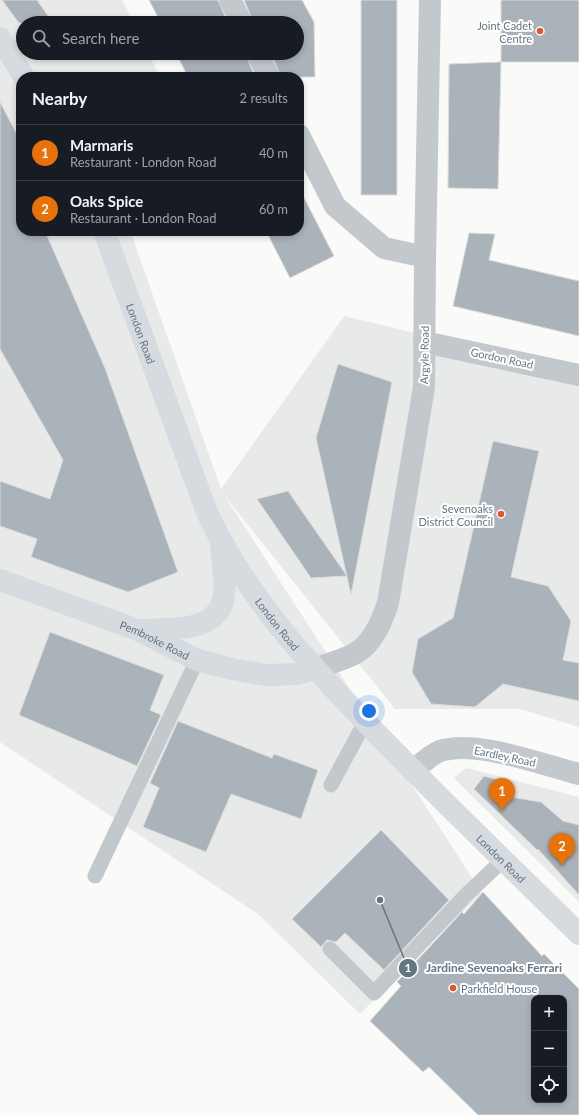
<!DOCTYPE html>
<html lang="en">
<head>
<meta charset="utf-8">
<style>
  :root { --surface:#171b24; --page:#20242c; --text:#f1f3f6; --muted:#9ea1a6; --line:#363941; --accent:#0f766e }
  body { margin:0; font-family:Lato,sans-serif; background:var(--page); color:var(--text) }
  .controls { position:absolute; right:12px; bottom:12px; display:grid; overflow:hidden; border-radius:8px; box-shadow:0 2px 6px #0003 }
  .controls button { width:36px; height:36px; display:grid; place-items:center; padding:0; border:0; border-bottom:1px solid var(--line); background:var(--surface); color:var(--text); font:20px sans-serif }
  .you { position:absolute; left:369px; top:711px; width:14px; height:14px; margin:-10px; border:3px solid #fff; border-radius:50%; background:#1a73e8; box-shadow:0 0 0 6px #1a73e833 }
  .badge { display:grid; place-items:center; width:26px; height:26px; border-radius:50%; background:var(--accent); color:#fff; font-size:13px; font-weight:700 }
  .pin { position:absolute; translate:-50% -33px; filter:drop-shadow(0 1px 2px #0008) }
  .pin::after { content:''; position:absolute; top:21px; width:14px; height:12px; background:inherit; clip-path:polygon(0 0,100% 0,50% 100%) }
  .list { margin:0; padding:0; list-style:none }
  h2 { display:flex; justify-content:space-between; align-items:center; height:52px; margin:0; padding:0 16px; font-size:17px }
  h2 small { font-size:13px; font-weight:400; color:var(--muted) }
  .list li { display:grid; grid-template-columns:26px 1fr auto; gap:12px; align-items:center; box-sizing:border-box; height:56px; padding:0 16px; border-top:1px solid var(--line) }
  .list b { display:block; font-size:15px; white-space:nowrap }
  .list p { margin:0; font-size:13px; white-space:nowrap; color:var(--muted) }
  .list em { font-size:13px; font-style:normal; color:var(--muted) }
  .icon { flex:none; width:22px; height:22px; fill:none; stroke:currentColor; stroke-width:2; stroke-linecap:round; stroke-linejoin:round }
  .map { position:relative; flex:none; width:579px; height:1115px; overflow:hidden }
  .search { position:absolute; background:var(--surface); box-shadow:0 2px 6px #0003; left:16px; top:16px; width:288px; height:44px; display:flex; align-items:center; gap:10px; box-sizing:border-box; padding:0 14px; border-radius:22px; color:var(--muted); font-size:15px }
  .panel { position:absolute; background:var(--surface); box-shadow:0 2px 6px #0003; left:16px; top:72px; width:288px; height:164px; border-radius:16px }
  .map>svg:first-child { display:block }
  .built { fill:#e8e9e9 }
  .building { fill:#aab3b9; stroke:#dcdcda; fill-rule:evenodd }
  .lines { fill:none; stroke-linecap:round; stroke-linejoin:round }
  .lane { stroke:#c3c8cc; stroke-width:15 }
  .street { stroke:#c3c8cc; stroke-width:22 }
  .secondary { stroke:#d6dbdf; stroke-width:22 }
  .primary { stroke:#d6dbdf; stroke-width:22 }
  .poi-dot { fill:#e4572e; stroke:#fff; stroke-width:1.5 }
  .labels { text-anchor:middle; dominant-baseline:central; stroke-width:4; stroke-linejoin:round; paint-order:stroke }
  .poi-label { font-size:11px; fill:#657683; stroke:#fff; text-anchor:end }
  .street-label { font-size:11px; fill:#657683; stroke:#fff }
  .leader { fill:none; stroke:#657683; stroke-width:1.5 }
  .callout-dot { fill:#657683; stroke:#fff; stroke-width:1.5 }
  .mark-label { font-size:12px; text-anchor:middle; font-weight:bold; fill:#fff }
  .callout-label { font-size:12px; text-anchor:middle; font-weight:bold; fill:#657683; stroke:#fff; stroke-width:4; stroke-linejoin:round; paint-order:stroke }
</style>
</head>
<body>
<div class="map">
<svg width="579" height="1115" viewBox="0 0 579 1115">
  <rect width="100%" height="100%" fill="#fafaf8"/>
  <g class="built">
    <path d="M0,0H122L134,23H23V53H148L160,77H21V231H141L132,236L221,489L344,316L579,372V727L520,709H395L224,495L482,893L360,1014L258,914L0,742Z"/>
    <path d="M466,768L579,797V902L454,778Z"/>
  </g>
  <g class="building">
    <path d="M2,0H37L53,23H19Z"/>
    <path d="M149,0H218L228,23H161Z"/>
    <path d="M244,0H302L314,22L315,77H281L271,53H297V23H254Z"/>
    <rect x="361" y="0" width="36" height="195"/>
    <rect x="501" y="0" width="78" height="62"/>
    <path d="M176,53H245L255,77H188Z"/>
    <path d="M501,62L498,189L448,188L449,64Z"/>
    <path d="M0,102L21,142V231H45L105,368L178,572L128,592L31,557L37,539L0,526V481L50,499L63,460L0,349Z"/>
    <path d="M299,188L334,256L290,278L266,231H299Z"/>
    <path d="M469,233L495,234L489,260L579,281V336L453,306Z"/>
    <path d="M338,364L392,382L351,595L316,438Z"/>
    <path d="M493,441L539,451L511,577L548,586L571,621L563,660L579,663V701L503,684L475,707L431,704L412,672L418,639L453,618Z"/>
    <path d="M288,491L347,576L311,578L257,499Z"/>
    <path d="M50,632L164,675L150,710L161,715L137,766L19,715Z"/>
    <path d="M178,721L272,758L274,754L318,770L301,819L231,794L206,852L143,827L159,788L150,783Z"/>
    <path d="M484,776L509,783L499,795L541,802L563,821L579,825V895L538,849L537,850L474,789Z"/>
    <path d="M381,830L449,900L384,970L345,933L336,942L327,940L321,947L292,919Z"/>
    <path d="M483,892L542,956L544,954L579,989V1115H478L429,1067L423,1072L370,1021L401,986L397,982L462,912L464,914ZM534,998H564V1100H534Z"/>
  </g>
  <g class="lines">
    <g class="lane">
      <path d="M331,785L365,722"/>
      <path d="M95,876L197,660"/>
      <path d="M330,949L374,993L466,895L503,860"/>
    </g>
    <g class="street">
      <path d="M230,0L242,23"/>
      <path d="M257,53L269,77"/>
      <path d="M299,135L335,206L384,248L425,257"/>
      <path d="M424,342L579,375"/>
      <path d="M314,669C327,664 344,660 356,653C373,643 382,621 388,603L424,387L425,257L430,0"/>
      <path d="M413,771C421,764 430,755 440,751C475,739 543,765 579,774"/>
    </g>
    <g class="secondary">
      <path id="s1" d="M0,580L138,630L197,660L232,669L266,675L297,674L314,669"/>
      <path d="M141,630C169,629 219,633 224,596C226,579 222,560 221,543"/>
    </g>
    <g class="primary">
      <path d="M0,38L24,77"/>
      <path id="s2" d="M104,231L206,510C248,602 319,675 390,747C452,811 516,872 579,934"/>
    </g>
  </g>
  <g class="poi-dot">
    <circle cx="540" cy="31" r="4"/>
    <circle cx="501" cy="514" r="4"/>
    <circle cx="453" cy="988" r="4"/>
  </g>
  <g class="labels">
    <g class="poi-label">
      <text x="532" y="25">Joint Cadet<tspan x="532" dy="13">Centre</tspan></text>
      <text x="493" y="508">Sevenoaks<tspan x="493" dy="13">District Council</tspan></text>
      <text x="461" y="988" text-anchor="start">Parkfield House</text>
    </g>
    <g class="street-label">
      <text stroke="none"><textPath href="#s2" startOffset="109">London Road</textPath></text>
      <text transform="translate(424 355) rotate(-89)">Argyle Road</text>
      <text transform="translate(502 358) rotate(12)">Gordon Road</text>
      <text stroke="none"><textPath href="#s2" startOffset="432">London Road</textPath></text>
      <text stroke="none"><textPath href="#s1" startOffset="166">Pembroke Road</textPath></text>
      <text transform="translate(505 756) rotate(12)">Eardley Road</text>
      <text stroke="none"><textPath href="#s2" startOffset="756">London Road</textPath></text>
    </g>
  </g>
  <path class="leader" d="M380 900L408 968"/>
  <g class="callout-dot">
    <circle cx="380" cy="900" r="4"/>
    <circle cx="408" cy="968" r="10"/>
  </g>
  <g class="mark-label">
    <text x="408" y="972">1</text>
  </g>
  <g class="callout-label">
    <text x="494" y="972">Jardine Sevenoaks Ferrari</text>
  </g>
</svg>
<div class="controls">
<button>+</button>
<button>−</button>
<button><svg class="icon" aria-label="locate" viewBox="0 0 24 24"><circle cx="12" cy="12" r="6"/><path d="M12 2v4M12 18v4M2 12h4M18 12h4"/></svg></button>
</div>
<div class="you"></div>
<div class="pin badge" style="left:502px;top:811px;background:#e8710a">1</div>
<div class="pin badge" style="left:562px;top:866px;background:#e8710a">2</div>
<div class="search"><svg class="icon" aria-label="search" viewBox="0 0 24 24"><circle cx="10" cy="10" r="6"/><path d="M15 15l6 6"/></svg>Search here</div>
<section class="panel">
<h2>Nearby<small>2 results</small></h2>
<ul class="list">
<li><span class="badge" style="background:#e8710a">1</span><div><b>Marmaris</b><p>Restaurant · London Road</p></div><em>40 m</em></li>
<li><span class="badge" style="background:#e8710a">2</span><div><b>Oaks Spice</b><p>Restaurant · London Road</p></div><em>60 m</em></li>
</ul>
</section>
</div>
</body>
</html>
